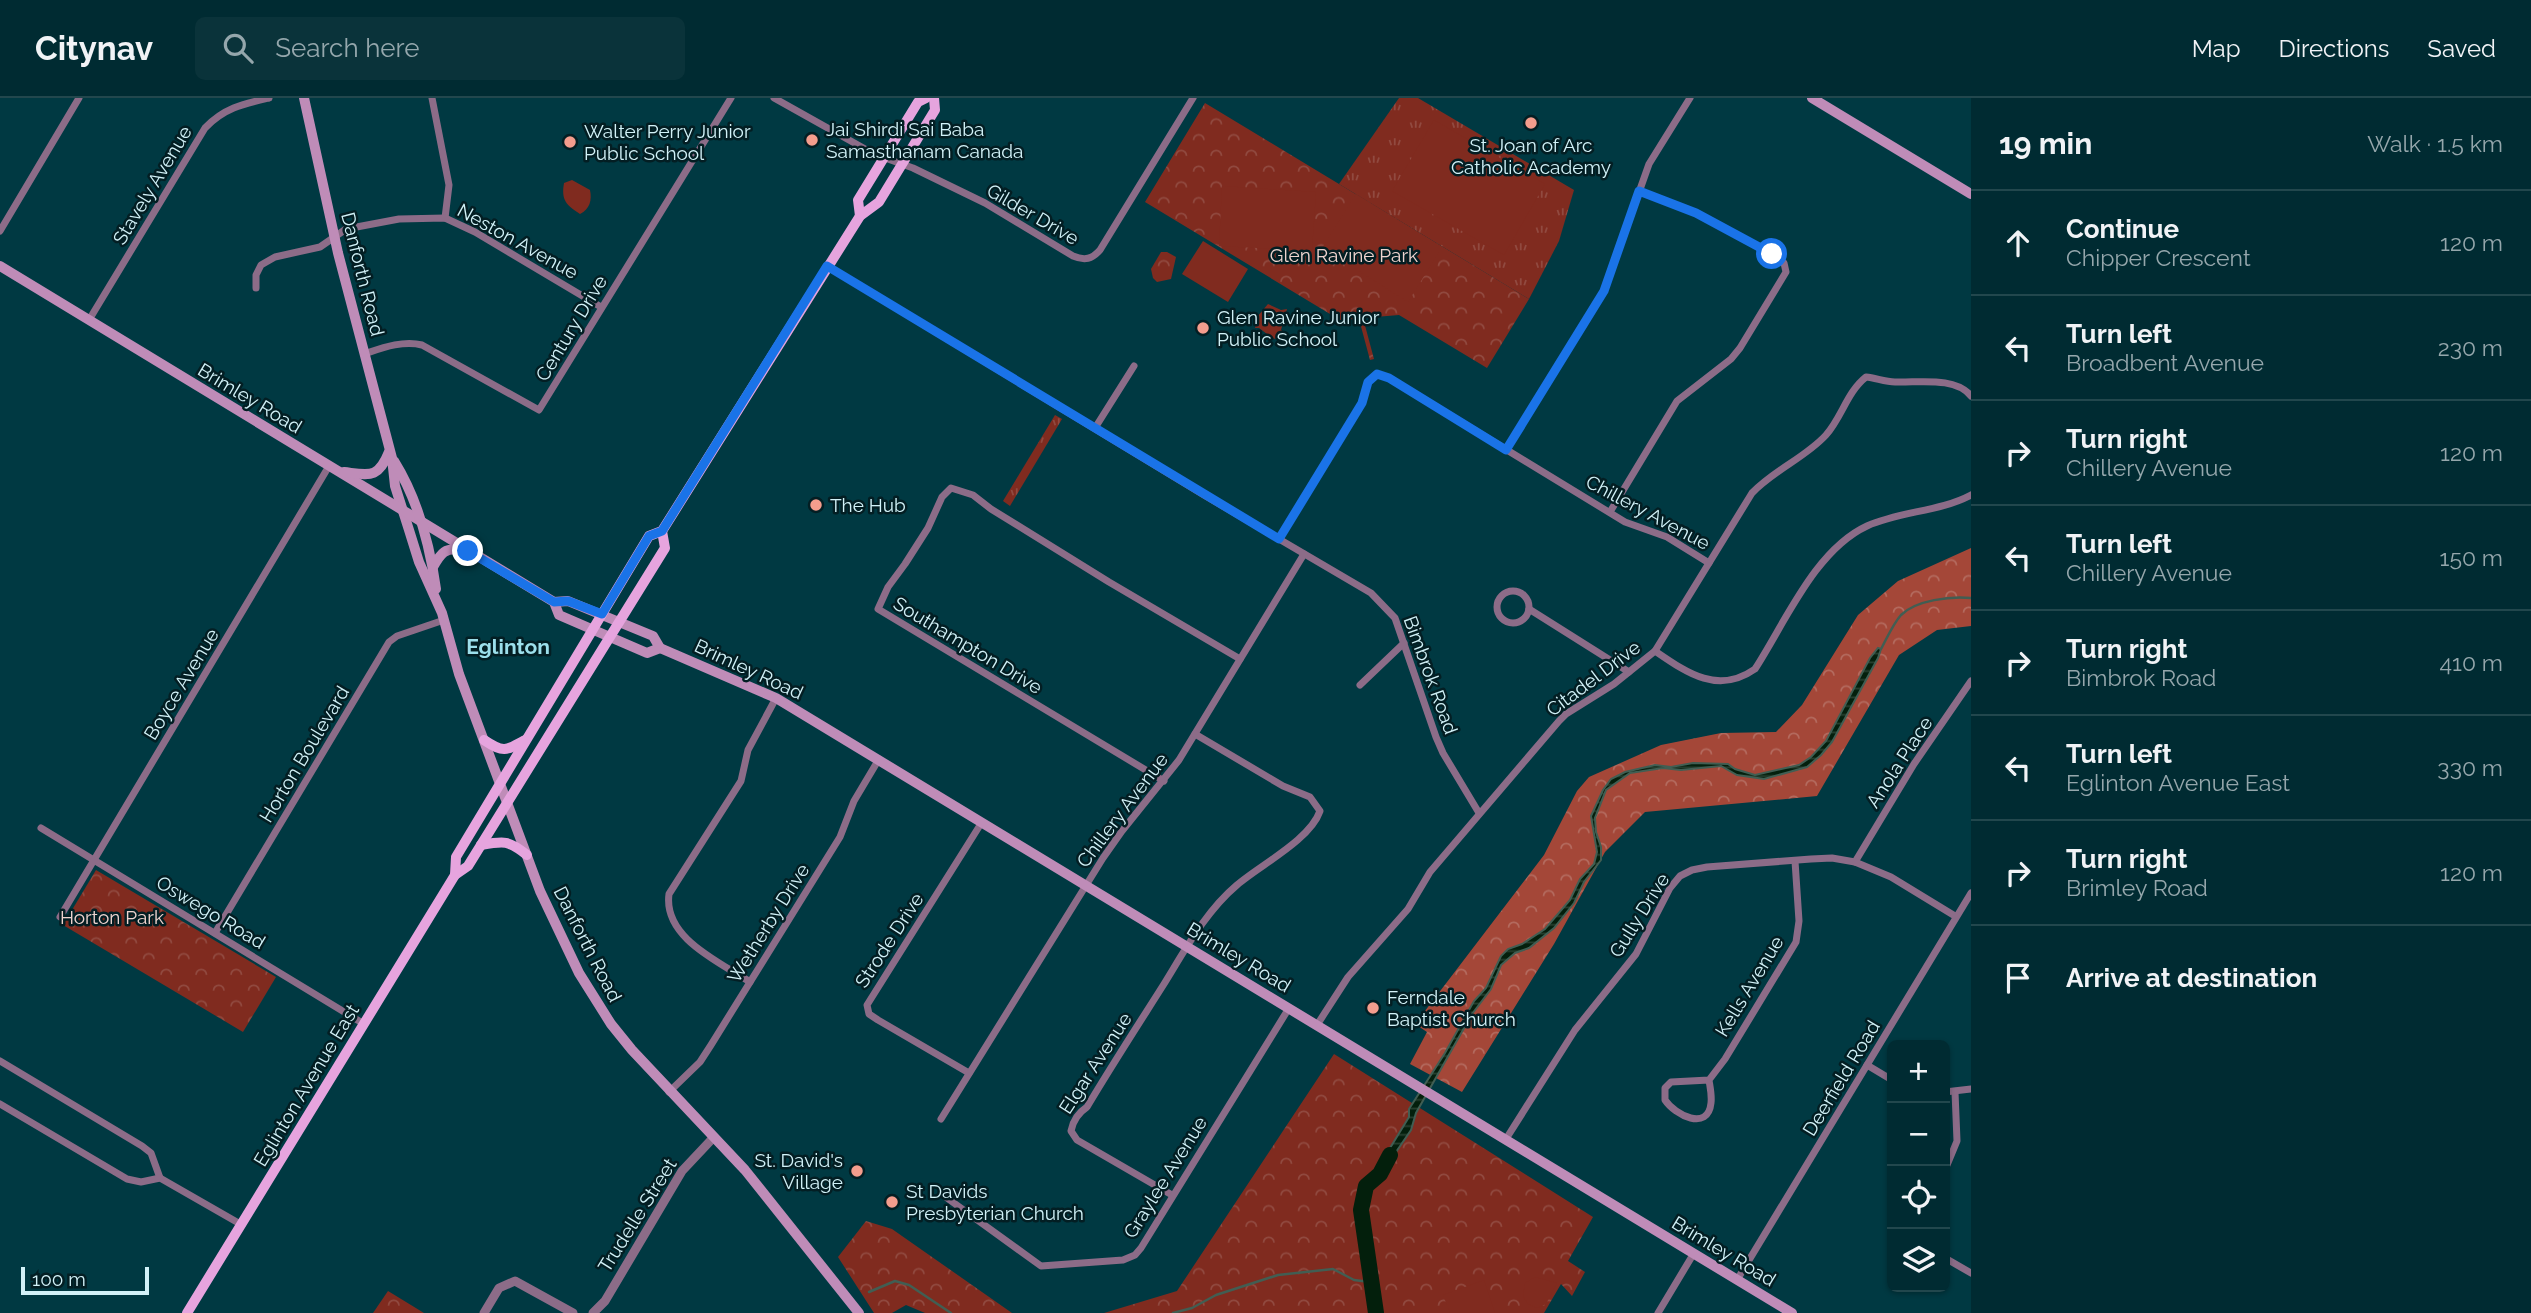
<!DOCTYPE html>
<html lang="en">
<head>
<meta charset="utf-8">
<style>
  :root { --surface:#002b32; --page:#0a333a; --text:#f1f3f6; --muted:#95a7ac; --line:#22474d }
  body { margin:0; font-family:Raleway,sans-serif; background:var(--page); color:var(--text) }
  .controls { position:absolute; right:21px; bottom:21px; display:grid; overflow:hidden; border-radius:10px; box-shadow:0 2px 5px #0004 }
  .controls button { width:63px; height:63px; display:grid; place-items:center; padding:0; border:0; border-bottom:2px solid var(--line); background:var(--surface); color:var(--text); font:35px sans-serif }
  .scale { position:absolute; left:21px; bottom:18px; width:128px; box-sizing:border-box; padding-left:7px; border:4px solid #d2f2f8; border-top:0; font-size:19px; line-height:24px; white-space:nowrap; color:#d2f2f8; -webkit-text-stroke:5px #031e23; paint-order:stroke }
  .stop { position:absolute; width:21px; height:21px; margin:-16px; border:5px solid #1a73e8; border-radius:50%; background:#fff }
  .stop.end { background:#1a73e8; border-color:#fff; box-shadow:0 2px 7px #0008 }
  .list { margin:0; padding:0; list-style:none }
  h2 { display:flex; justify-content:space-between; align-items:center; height:91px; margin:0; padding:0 28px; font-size:30px }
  h2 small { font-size:23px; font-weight:400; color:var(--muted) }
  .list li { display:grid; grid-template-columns:46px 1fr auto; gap:21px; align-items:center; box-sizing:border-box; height:105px; padding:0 28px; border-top:2px solid var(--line) }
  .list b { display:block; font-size:26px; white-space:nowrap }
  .list p { margin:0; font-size:23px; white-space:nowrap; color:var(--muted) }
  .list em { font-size:23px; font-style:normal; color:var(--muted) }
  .icon { flex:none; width:38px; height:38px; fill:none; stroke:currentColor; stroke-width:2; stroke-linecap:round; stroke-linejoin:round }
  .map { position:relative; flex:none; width:1971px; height:1215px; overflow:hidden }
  header { display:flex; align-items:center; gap:42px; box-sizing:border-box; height:98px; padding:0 35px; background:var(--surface); border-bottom:2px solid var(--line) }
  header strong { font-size:33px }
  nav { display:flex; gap:38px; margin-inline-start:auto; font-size:24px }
  .search { width:490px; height:63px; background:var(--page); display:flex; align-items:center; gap:18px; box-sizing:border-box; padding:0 24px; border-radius:10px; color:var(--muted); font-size:26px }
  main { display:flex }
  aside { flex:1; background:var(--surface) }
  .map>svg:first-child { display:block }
  .grass { fill:url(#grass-tufts) }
  .forest { fill:url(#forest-crowns) }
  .park { fill:url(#park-crowns) }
  .garden { fill:#802b1f }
  .water { fill:url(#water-rules); stroke:#415e53; stroke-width:2 }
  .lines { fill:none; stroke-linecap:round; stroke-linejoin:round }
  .stream { stroke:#415e53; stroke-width:2.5 }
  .river { stroke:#031f0c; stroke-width:16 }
  .minor { stroke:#8c6c88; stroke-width:7 }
  .tertiary { stroke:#8c6c88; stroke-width:9 }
  .secondary { stroke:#bf8cb8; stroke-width:10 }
  .primary { stroke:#e6a4de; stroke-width:10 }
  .route { stroke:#1a73e8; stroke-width:9 }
  .poi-dot { fill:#f49d8d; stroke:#031e23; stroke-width:2.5 }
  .labels { text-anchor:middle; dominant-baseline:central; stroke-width:5; stroke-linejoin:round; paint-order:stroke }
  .poi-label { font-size:19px; fill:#d2f2f8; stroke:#031e23; text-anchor:start }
  .street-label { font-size:19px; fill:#d2f2f8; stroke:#031e23 }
  .park-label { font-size:19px; fill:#efd4cf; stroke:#031e23 }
  .neighbourhood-label { font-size:21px; font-weight:bold; fill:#9cdfeb; stroke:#031e23 }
</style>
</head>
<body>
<header>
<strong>Citynav</strong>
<div class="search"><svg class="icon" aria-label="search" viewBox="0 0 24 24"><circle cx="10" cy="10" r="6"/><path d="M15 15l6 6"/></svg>Search here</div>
<nav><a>Map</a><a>Directions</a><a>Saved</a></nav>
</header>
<main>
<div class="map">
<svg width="1971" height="1215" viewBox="0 0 1971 1215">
  <defs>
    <pattern id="grass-tufts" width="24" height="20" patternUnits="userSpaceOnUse" patternTransform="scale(1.75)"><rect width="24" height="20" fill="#802b1f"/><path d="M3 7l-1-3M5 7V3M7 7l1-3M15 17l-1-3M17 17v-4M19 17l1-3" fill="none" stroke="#914a40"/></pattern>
    <pattern id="forest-crowns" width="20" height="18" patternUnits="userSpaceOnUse" patternTransform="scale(1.75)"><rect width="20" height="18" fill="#a44738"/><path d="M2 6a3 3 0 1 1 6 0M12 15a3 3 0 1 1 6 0" fill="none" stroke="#b46b5f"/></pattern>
    <pattern id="park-crowns" width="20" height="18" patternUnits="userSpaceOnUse" patternTransform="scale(1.75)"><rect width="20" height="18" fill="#802b1f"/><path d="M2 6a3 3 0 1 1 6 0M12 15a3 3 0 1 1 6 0" fill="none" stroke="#914a40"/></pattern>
    <pattern id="water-rules" width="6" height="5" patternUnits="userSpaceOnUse" patternTransform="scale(1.75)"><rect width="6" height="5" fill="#031f0c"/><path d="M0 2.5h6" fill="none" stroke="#274030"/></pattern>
  </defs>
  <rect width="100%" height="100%" fill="#003942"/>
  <g class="grass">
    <path d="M1399,0H1418L1574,92L1559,143L1529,201L1339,86Z"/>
    <path d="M1055,317L1062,321L1010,408L1003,403Z"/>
  </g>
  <path class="forest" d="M1971,450V528L1937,532L1899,557L1817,698L1645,714L1605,754L1554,846L1462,994L1410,966L1427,934L1415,926L1544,757L1577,693L1589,679L1661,647L1721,635L1776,634L1802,607L1858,517L1898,483Z"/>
  <g class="park">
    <path d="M1205,5L1529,201L1487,270L1399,217L1363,220L1374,261L1370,262L1359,221L1340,222L1145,104Z"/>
    <path d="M1161,154H1167L1176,159L1171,181L1157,184L1153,180L1151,171Z"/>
    <path d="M96,772L276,879L243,934L63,827Z"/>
    <path d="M1334,956L1593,1119L1568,1163L1585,1174L1572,1198L1561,1186L1544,1215H1104L1177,1193Z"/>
    <path d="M866,1123L892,1131L1012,1215H925L906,1207L892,1215H874L838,1159Z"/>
    <path d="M388,1193L424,1215H373Z"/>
  </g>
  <g class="garden">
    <path d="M1434,22L1545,86L1504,157L1392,93Z"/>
    <path d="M572,82L590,92C592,102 590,111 580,116C566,107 561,102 564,85Z"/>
    <path d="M1222,88L1316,94L1312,153L1219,148Z"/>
    <path d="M1356,96L1442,149L1408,204L1322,150Z"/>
    <path d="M1203,143L1248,171L1228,204L1182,176Z"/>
    <path d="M1268,206L1281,212L1287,211L1281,232L1284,234L1279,241L1268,240L1267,236L1259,230H1255L1257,219Z"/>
    <path d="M1535,1179L1557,1185L1546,1206L1537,1210L1528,1206L1523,1198L1525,1185Z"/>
    <path d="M1484,1182L1495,1215H1450L1443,1197Z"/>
  </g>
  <path class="water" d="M1878,550L1881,551L1878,560L1832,644L1821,657L1807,669L1764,681L1737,677L1721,668L1681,672L1663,670L1630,675L1606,692L1595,720L1596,734L1601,749V762L1584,784L1574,805L1554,830L1529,850L1515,855L1501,867L1491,891L1472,916L1416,1015L1411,1032L1381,1076L1387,1055L1409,1019V1011L1445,955L1474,903L1486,890L1501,858L1508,851L1522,846L1545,831L1570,802L1580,781L1594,766L1597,754L1591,718L1603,692L1611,681L1625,674L1655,667L1671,669L1693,665L1728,666L1735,671L1755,677L1799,667L1811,659L1826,643L1870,560Z"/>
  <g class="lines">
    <g class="stream">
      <path d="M1881,551C1887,540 1893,526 1901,517C1916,502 1951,498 1971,500"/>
      <path d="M869,1194L895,1183L909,1187L951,1215"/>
      <path d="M1173,1215L1192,1210L1216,1197L1278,1177L1333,1171L1354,1182L1370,1184"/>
    </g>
    <path class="river" d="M1376,1215L1361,1112L1366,1088L1380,1076L1390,1057"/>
    <g class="minor">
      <path d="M432,0L449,87L445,120"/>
      <path d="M774,0L874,56L913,70L985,105L1073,158C1085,163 1092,161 1100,152L1193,0"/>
      <path d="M0,133L79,0"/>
      <path d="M827,168L1204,397L1371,495L1395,520L1436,639L1443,655L1479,715"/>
      <path d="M256,190V177L261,167L275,159L320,149L346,131L399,121L445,120L475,134L601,209"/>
      <path d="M89,222L205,30C224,10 243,6 269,0"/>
      <path d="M364,256C382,250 403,242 422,247L539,312L731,0"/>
      <path d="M1095,330L1134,268"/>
      <path d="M1506,352L1604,193L1649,66L1690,0"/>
      <path d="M1610,414L1677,303L1731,261L1740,250L1786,174L1784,165L1771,156L1696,115L1639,93"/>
      <path d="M1279,441L1362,305L1368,284L1377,276L1389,280L1625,424L1667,439L1709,465"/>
      <circle cx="1513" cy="509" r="16"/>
      <path d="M1529,511L1629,574"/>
      <path d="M1655,553C1687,575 1718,597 1755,571C1785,525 1815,452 1867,428C1900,413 1939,414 1971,397"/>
      <path d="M1360,587L1404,545"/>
      <path d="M1164,683L878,511L888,489L905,466L928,430L942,399L951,390L973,397L991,411L1109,484L1240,561"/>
      <path d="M41,730L364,926"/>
      <path d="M1855,764L1914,666L1971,583"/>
      <path d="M60,819L329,368"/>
      <path d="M215,835L389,544L397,538L444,522"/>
      <path d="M750,884C720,864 663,840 669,796L741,683L748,652L776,600"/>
      <path d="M1317,927L1348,879L1408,811L1430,774L1559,623L1566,616L1614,586L1655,553L1752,395C1775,371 1805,360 1826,337C1842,319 1847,294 1866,279C1876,280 1885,284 1895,284C1918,285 1955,278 1971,298"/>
      <path d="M0,963L142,1048L151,1055L160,1080"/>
      <path d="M1867,967L1892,982"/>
      <path d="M969,975L878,922L869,916L867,907L982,724"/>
      <path d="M1709,982L1671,984L1665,990V1002C1675,1017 1708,1034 1711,1005C1712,997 1710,989 1709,982L1725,961L1796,844L1799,823L1795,763"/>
      <path d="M669,994L700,964L711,947L840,739L854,703L879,661"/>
      <path d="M1945,994L1971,991"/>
      <path d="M0,1006L127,1081L141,1084L160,1080L242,1127"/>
      <path d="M941,1021L1103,760L1122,733L1179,662L1304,456"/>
      <path d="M1506,1041L1575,932L1636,856L1670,790L1680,778L1692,772L1707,769L1811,761L1832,760L1855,764L1891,779L1955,818"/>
      <path d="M1945,1072L1957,1043L1955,994"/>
      <path d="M1172,1097L1077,1042L1071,1033C1073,1022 1078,1015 1087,1009C1112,967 1138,927 1164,886C1185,852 1206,813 1237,787C1260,767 1310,742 1320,713L1310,699L1283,688L1195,636"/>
      <path d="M947,1100L1041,1168L1123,1162L1135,1157L1141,1150L1289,910"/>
      <path d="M1945,1160L1971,1175"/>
      <path d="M1737,1182L1971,795"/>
      <path d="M1658,1215L1694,1155"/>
    </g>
    <g class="tertiary">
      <path d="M484,1215L499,1190L515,1183L573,1215"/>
      <path d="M593,1215L605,1203L682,1073L713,1040"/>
    </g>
    <g class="secondary">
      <path d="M304,0L338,155L392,360L395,388L409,432L419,464L442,515L459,576L540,793L579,875L611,926L632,952L745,1072L859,1215"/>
      <path d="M1812,0L1971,96"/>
      <path d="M0,168L554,504L568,503L653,538L660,550L776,600L1792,1215"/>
      <path d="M394,363C417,400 430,448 436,491"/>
      <path d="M344,374C370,377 378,381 389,354"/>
      <path d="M433,469C441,455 445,449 462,452"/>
      <path d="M554,504L559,517L647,555L660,550"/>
    </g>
    <g class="primary">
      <path d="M860,118L858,102L918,4L926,0"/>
      <path d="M484,642C503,655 506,653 525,642"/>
      <path d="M481,747C504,743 508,742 527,757"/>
      <path d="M455,777L456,759L649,438L662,433L860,118L879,104L935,12L934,0"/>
      <path d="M187,1215L455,777L468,768L665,450L662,433"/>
    </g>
  </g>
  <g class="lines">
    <path class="route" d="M468,453L554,504L568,503L602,516L649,438L662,433L827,168L1279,441L1362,305L1368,284L1377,276L1389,280L1506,352L1604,193L1639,93L1696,115L1772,156"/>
  </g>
  <g class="poi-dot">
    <circle cx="1531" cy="25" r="7"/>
    <circle cx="812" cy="42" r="7"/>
    <circle cx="570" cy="44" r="7"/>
    <circle cx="1203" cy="230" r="7"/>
    <circle cx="816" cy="407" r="7"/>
    <circle cx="1373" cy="910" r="7"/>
    <circle cx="857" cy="1073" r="7"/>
    <circle cx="892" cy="1104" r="7"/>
  </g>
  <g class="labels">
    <g class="poi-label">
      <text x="826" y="31">Jai Shirdi Sai Baba<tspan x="826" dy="22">Samasthanam Canada</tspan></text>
      <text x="584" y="33">Walter Perry Junior<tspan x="584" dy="22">Public School</tspan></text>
      <text x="1531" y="47" text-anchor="middle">St. Joan of Arc<tspan x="1531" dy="22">Catholic Academy</tspan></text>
      <text x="1217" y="219">Glen Ravine Junior<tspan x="1217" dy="22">Public School</tspan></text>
      <text x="830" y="407">The Hub</text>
      <text x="1387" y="899">Ferndale<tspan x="1387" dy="22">Baptist Church</tspan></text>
      <text x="843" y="1062" text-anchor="end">St. David's<tspan x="843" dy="22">Village</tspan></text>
      <text x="906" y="1093">St Davids<tspan x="906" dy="22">Presbyterian Church</tspan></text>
    </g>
    <g class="street-label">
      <text transform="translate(152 87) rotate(-59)">Stavely Avenue</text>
      <text transform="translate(1033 116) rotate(30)">Gilder Drive</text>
      <text transform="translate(518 143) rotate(29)">Neston Avenue</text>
      <text transform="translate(363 176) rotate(76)">Danforth Road</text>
      <text transform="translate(571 230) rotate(-59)">Century Drive</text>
      <text transform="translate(250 300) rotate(31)">Brimley Road</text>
      <text transform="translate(1648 414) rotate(28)">Chillery Avenue</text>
      <text transform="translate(968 547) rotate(31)">Southampton Drive</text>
      <text transform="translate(749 571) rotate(25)">Brimley Road</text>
      <text transform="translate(1431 577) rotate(70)">Bimbrok Road</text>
      <text transform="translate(1593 580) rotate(-37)">Citadel Drive</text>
      <text transform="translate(181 586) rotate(-59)">Boyce Avenue</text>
      <text transform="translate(304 656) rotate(-59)">Horton Boulevard</text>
      <text transform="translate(1899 664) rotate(-57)">Anola Place</text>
      <text transform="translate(1122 712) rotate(-53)">Chillery Avenue</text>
      <text transform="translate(211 814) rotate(31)">Oswego Road</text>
      <text transform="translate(1639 817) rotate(-58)">Gully Drive</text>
      <text transform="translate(768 825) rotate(-58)">Wetherby Drive</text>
      <text transform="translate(889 842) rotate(-57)">Strode Drive</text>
      <text transform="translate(588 846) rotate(63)">Danforth Road</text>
      <text transform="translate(1239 859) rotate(31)">Brimley Road</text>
      <text transform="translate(1749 888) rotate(-59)">Kells Avenue</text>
      <text transform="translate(1095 965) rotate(-57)">Elgar Avenue</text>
      <text transform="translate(1841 980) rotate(-59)">Deerfield Road</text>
      <text transform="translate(306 987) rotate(-59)">Eglinton Avenue East</text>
      <text transform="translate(1165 1079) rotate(-58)">Graylee Avenue</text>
      <text transform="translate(637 1117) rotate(-58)">Trudelle Street</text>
      <text transform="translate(1724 1153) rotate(31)">Brimley Road</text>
    </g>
    <g class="park-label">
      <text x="1344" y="157">Glen Ravine Park</text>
      <text x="112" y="819">Horton Park</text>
    </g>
    <g class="neighbourhood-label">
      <text x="508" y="548">Eglinton</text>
    </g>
  </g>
</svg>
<div class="controls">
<button>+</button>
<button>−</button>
<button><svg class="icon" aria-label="locate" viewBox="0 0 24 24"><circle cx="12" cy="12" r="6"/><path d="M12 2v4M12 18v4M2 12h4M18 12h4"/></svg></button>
<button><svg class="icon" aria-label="layers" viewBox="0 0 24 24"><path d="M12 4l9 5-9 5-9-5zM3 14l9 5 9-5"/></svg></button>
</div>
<div class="scale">100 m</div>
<div class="stop" style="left:1772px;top:156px"></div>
<div class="stop end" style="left:468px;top:453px"></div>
</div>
<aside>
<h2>19 min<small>Walk · 1.5 km</small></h2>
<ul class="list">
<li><svg class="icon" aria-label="ahead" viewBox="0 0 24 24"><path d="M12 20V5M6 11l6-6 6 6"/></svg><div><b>Continue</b><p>Chipper Crescent</p></div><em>120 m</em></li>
<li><svg class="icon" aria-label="left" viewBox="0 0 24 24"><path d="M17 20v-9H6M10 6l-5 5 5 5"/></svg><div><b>Turn left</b><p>Broadbent Avenue</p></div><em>230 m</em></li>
<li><svg class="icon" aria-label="right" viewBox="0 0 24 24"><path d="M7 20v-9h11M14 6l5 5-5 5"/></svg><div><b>Turn right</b><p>Chillery Avenue</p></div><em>120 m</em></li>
<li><svg class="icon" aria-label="left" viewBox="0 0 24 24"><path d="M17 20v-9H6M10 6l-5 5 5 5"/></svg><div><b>Turn left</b><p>Chillery Avenue</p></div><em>150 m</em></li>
<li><svg class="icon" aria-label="right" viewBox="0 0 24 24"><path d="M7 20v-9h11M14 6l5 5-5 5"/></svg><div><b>Turn right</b><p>Bimbrok Road</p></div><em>410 m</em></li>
<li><svg class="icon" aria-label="left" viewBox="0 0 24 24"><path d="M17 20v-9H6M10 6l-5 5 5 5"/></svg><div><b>Turn left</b><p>Eglinton Avenue East</p></div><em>330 m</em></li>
<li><svg class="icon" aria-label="right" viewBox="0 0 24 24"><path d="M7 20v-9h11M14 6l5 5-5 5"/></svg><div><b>Turn right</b><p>Brimley Road</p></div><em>120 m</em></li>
<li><svg class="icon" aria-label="arrive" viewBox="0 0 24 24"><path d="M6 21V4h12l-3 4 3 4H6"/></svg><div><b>Arrive at destination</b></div></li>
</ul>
</aside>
</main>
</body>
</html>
